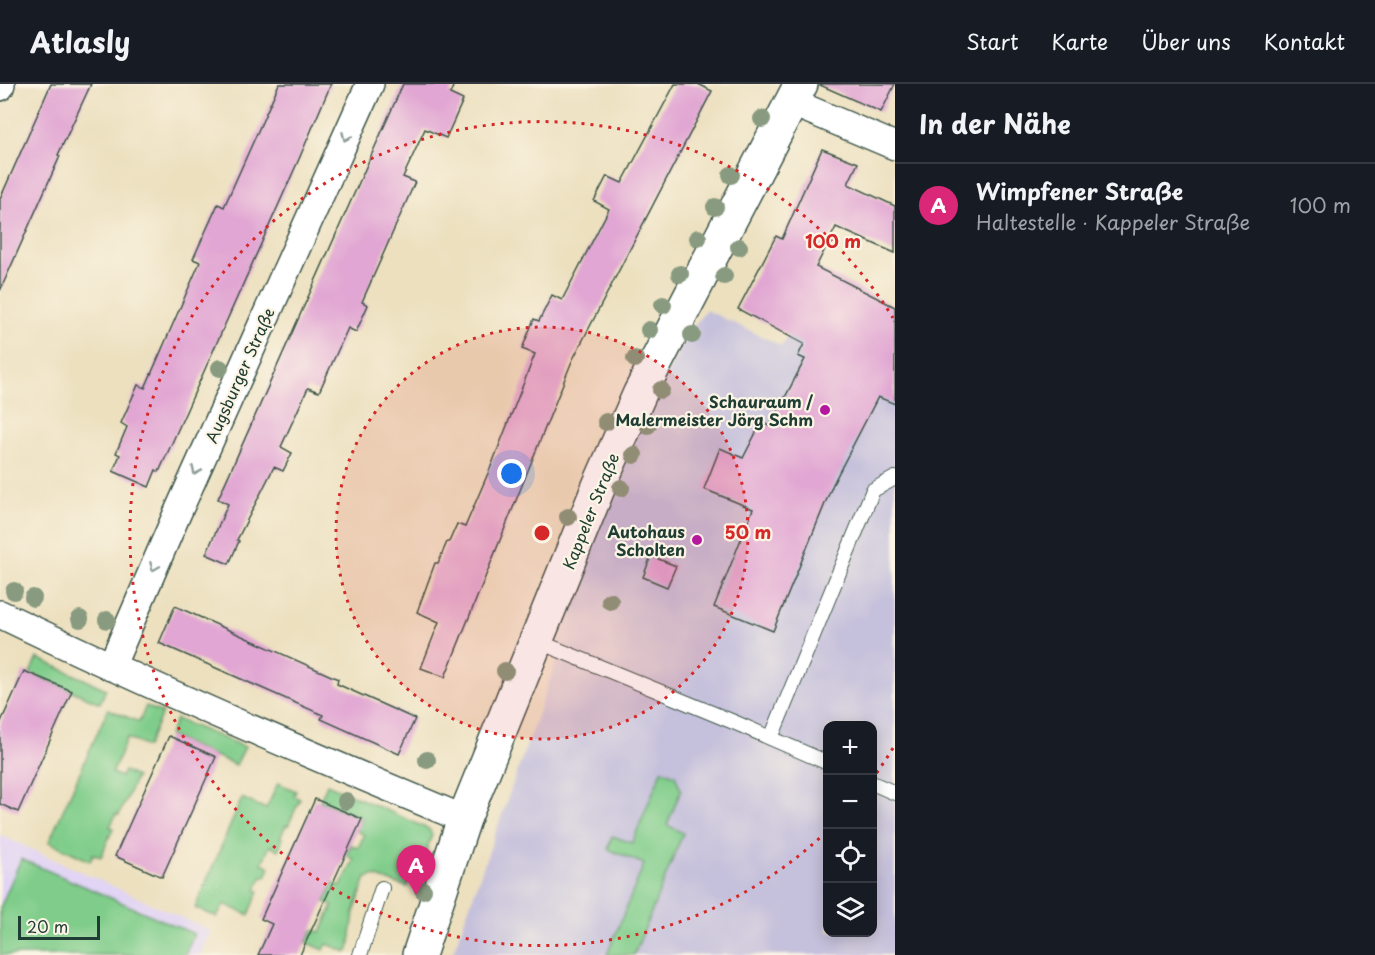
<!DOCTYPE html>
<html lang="de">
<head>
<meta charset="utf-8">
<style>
  :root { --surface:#171b24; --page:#242831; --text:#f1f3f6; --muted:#9ea1a6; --line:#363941; --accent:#db2777 }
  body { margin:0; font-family:"Playpen Sans",sans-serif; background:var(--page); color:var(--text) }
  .controls { position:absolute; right:18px; bottom:18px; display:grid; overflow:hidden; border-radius:12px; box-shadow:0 3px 15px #0003 }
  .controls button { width:54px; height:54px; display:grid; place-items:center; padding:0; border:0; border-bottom:2px solid var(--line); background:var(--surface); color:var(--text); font:30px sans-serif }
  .scale { position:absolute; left:18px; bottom:15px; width:82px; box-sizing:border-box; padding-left:6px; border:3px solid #1f3d34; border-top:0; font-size:16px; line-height:21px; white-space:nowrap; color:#1f3d34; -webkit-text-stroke:4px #fcf5e5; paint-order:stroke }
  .you { position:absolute; left:512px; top:390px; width:21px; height:21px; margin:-15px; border:4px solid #fff; border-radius:50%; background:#1a73e8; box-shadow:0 0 0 9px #1a73e833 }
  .badge { display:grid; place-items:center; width:39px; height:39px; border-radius:50%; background:var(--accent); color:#fff; font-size:20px; font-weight:700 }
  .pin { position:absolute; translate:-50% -50px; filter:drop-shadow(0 2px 3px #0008) }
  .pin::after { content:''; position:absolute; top:32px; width:21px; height:18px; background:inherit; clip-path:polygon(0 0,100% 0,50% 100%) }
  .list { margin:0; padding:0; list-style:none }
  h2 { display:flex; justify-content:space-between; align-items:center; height:78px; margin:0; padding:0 24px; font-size:26px }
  h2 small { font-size:20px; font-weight:400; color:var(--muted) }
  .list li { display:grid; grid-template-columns:39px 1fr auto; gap:18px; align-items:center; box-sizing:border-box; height:84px; padding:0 24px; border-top:2px solid var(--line) }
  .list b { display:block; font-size:22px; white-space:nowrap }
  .list p { margin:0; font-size:20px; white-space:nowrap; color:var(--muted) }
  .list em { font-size:20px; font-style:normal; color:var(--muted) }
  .icon { flex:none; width:33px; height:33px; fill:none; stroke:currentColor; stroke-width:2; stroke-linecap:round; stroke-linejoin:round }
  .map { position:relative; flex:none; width:895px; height:871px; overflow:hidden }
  header { display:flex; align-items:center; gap:36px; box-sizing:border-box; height:84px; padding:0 30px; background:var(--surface); border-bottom:2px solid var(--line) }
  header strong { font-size:28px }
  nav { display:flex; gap:33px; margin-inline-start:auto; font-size:21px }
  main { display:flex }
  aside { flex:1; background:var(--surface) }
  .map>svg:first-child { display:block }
  .built { fill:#e1d4f4 }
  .industrial { fill:#c5c0db; fill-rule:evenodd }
  .green { fill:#80cd8b; stroke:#508560; stroke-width:1.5 }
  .building { fill:#e1a6d3 }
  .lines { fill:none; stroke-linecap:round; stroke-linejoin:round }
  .lane-casing { stroke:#3e5549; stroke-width:16 }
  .street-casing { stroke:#3e5549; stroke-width:30 }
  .secondary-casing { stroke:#3e5549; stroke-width:36 }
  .lane { stroke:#fff; stroke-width:14 }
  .street { stroke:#fff; stroke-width:27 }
  .secondary { stroke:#fff; stroke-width:33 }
  .tree { fill:#889a7f }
  .oneway { stroke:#8f9e9a }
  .ring { fill:none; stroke:#d62828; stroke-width:3; stroke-dasharray:3 6 }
  .poi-dot { fill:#b5179e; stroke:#fcf5e5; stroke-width:2 }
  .labels { text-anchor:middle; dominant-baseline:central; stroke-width:4.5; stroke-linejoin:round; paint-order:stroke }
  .street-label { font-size:16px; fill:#1f3d34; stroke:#fcf5e5 }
  .poi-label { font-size:16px; font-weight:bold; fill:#1f3d34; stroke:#fcf5e5; text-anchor:end }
  .centre { fill:#d62828; stroke:#fcf5e5; stroke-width:3 }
  .ring-label { font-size:18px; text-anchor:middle; font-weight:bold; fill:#d62828; stroke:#fcf5e5; stroke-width:4.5; stroke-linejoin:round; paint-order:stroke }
</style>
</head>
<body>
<header>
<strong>Atlasly</strong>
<nav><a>Start</a><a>Karte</a><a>Über uns</a><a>Kontakt</a></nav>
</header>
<main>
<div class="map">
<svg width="895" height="871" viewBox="0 0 895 871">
  <rect width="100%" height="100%" fill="#fcf5e5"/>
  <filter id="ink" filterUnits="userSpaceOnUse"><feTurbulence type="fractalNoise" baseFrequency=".0167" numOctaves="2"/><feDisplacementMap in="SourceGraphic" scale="12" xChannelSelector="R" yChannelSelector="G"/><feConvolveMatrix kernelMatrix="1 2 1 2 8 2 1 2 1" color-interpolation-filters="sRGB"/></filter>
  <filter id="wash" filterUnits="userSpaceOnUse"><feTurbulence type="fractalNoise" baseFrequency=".008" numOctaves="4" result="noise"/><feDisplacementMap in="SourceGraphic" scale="24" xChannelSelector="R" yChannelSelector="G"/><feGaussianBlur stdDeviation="1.35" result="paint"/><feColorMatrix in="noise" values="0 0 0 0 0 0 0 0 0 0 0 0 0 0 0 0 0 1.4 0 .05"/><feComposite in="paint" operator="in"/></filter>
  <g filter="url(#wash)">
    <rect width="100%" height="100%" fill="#ece0bf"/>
    <path class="built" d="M0,751L211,847L201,871H0Z"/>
    <path class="industrial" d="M808,216L895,262V871H452L559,570L557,544L651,314L696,239L706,226L782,262ZM828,642H872V848H828Z"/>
    <g class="green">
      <path d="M37,574L106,605L100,619L30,589Z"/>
      <path d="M146,622L162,629L147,663L127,654L112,689L121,693L124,687L136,693L119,731L116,730L110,743L113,744L101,773L93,770L90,777L49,758L108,625L139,638Z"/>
      <path d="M176,635L245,663L236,681L169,652Z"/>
      <path d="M662,686L675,691L681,706L667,741L683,749L634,871H607L644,780L608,765L612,752L632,759Z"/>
      <path d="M278,699L296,707L294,712L300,715L288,742L286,741L280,754L283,755L278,766L270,762L262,779L270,783L266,793L262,792L256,806L259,807L249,831L224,820L217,833L195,824L242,714L266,725Z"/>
      <path d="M327,700L429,745L432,751L422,779L415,777L407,803L374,792L368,793L365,796L354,829L349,866L347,868L327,860L324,866L306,858L313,846L321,848L333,821L325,818L333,799L341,802L354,775L346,771L351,761L358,764L364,751L357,747L362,735L320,717Z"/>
      <path d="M21,775L194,850L185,871H0V824Z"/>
    </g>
    <g id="blocks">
      <g class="building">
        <path d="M51,0H91L58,71L60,72L0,207V115Z"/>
        <path d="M279,0H331L299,75L159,388L156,386L149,403L113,387L120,371L116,369L127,343L121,339L138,301L145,304L200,178L193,175L218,120L224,123Z"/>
        <path d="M403,0H454L450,10L463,16L446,54L425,45L403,93L415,98L362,218L368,221L356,248L348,244L319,308L308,304L281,363L292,369L283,387L274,383L237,456L239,457L229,480L206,470L228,420L218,415Z"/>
        <path d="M675,0H698L712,7L572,277L445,593L421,584L439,538L417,528L435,479H438L447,458H449L457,440L465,443L492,380L535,270L522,265L534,235L539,237L552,211L562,216L609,125L594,117L607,92L622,99Z"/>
        <path d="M895,0L881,28L820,1V0Z"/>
        <path d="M822,65L858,79L848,100L895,122V169L836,143L816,183L895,223V320L878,313L833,400L773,547L714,523L753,425L704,405L720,364L743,374L761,339L770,342L805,275L798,272L804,260L738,225L776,152L782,155Z"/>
        <path d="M651,472L676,482L667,503L643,493Z"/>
        <path d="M175,522L338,595L337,600L415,635L399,670L321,635L323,631L159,559Z"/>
        <path d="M24,587L72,607L18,728L0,720V640Z"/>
        <path d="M169,652L216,673L162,793L115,772Z"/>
        <path d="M315,715L362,735L300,871H258L272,840L261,835Z"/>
      </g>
    </g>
  </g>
  <g filter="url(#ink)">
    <use href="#blocks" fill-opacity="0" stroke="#3e5549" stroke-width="1.5"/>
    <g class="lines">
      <g class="lane-casing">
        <g id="lane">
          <path d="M537,557L736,639L828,679"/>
          <path d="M771,654L873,406L895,394"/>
          <path d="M872,699L895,709"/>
          <path d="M360,871L382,804"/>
        </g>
      </g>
      <g class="street-casing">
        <g id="street">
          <path d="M0,3L1,0"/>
          <path d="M791,18L895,62"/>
          <path d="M0,530C153,604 308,670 464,735"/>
          <path d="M111,583L177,430L370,0"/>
        </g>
      </g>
      <g class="secondary-casing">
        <path id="secondary" d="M419,871L464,735L599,402L640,309L801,0"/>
      </g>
      <use href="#lane" class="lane"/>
      <use href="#street" class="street"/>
      <use href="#secondary" class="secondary"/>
    </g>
    <g class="tree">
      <circle cx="762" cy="35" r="9"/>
      <circle cx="731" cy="91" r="9"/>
      <circle cx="715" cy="123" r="9"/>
      <circle cx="698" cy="154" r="9"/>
      <circle cx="739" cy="163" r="9"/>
      <circle cx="680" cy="190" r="9"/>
      <circle cx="724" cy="192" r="9"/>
      <circle cx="663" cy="221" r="9"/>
      <circle cx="649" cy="246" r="9"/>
      <circle cx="692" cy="251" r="9"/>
      <circle cx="635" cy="275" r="9"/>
      <circle cx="220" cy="284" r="9"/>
      <circle cx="661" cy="306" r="9"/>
      <circle cx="606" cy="338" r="9"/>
      <circle cx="648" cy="341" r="9"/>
      <circle cx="634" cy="371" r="9"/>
      <circle cx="621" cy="404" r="9"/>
      <circle cx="568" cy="433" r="9"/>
      <circle cx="14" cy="507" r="9"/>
      <circle cx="33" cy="514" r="9"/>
      <circle cx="610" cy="517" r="9"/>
      <circle cx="80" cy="535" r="9"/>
      <circle cx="107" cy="536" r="9"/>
      <circle cx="505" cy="587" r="9"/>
      <circle cx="427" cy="676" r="9"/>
      <circle cx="346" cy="717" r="9"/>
      <circle cx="423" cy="806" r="9"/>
    </g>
    <defs><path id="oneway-chevron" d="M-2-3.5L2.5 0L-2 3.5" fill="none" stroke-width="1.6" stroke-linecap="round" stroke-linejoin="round" transform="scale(1.5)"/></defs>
    <g class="oneway">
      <use href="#oneway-chevron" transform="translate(346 53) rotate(114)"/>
      <use href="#oneway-chevron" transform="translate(196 387) rotate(114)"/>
      <use href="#oneway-chevron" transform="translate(154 483) rotate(113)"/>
    </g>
  </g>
  <circle cx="542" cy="449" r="206" fill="#d62828" fill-opacity=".12"/>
  <g class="ring">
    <circle cx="542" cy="449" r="206"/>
    <path d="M893 664A412 412 0 0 1 873 694M826 748A412 412 0 1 1 893 234"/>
  </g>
  <g class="poi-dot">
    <circle cx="825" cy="326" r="6"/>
    <circle cx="697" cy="456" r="6"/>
  </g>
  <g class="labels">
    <g class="street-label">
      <text transform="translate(239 291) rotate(-66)">Augsburger Straße</text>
      <text transform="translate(590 427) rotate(-68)">Kappeler Straße</text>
    </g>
    <g class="poi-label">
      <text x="813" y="317">Schauraum /<tspan x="813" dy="18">Malermeister Jörg Schm</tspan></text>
      <text x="685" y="447">Autohaus<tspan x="685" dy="18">Scholten</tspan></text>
    </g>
  </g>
  <circle cx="542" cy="449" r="9" class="centre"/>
  <g class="ring-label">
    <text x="833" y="164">100 m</text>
    <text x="748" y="455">50 m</text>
  </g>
</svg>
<div class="controls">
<button>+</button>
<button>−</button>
<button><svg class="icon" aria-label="locate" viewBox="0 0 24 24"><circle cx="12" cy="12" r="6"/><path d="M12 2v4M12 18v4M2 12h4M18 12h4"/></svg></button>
<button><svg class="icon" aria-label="layers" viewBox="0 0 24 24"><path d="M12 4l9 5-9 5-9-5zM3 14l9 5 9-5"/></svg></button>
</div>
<div class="scale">20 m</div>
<div class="you"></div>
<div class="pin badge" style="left:416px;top:811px">A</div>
</div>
<aside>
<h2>In der Nähe<small></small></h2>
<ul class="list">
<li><span class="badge">A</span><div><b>Wimpfener Straße</b><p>Haltestelle · Kappeler Straße</p></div><em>100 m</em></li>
</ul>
</aside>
</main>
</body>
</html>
